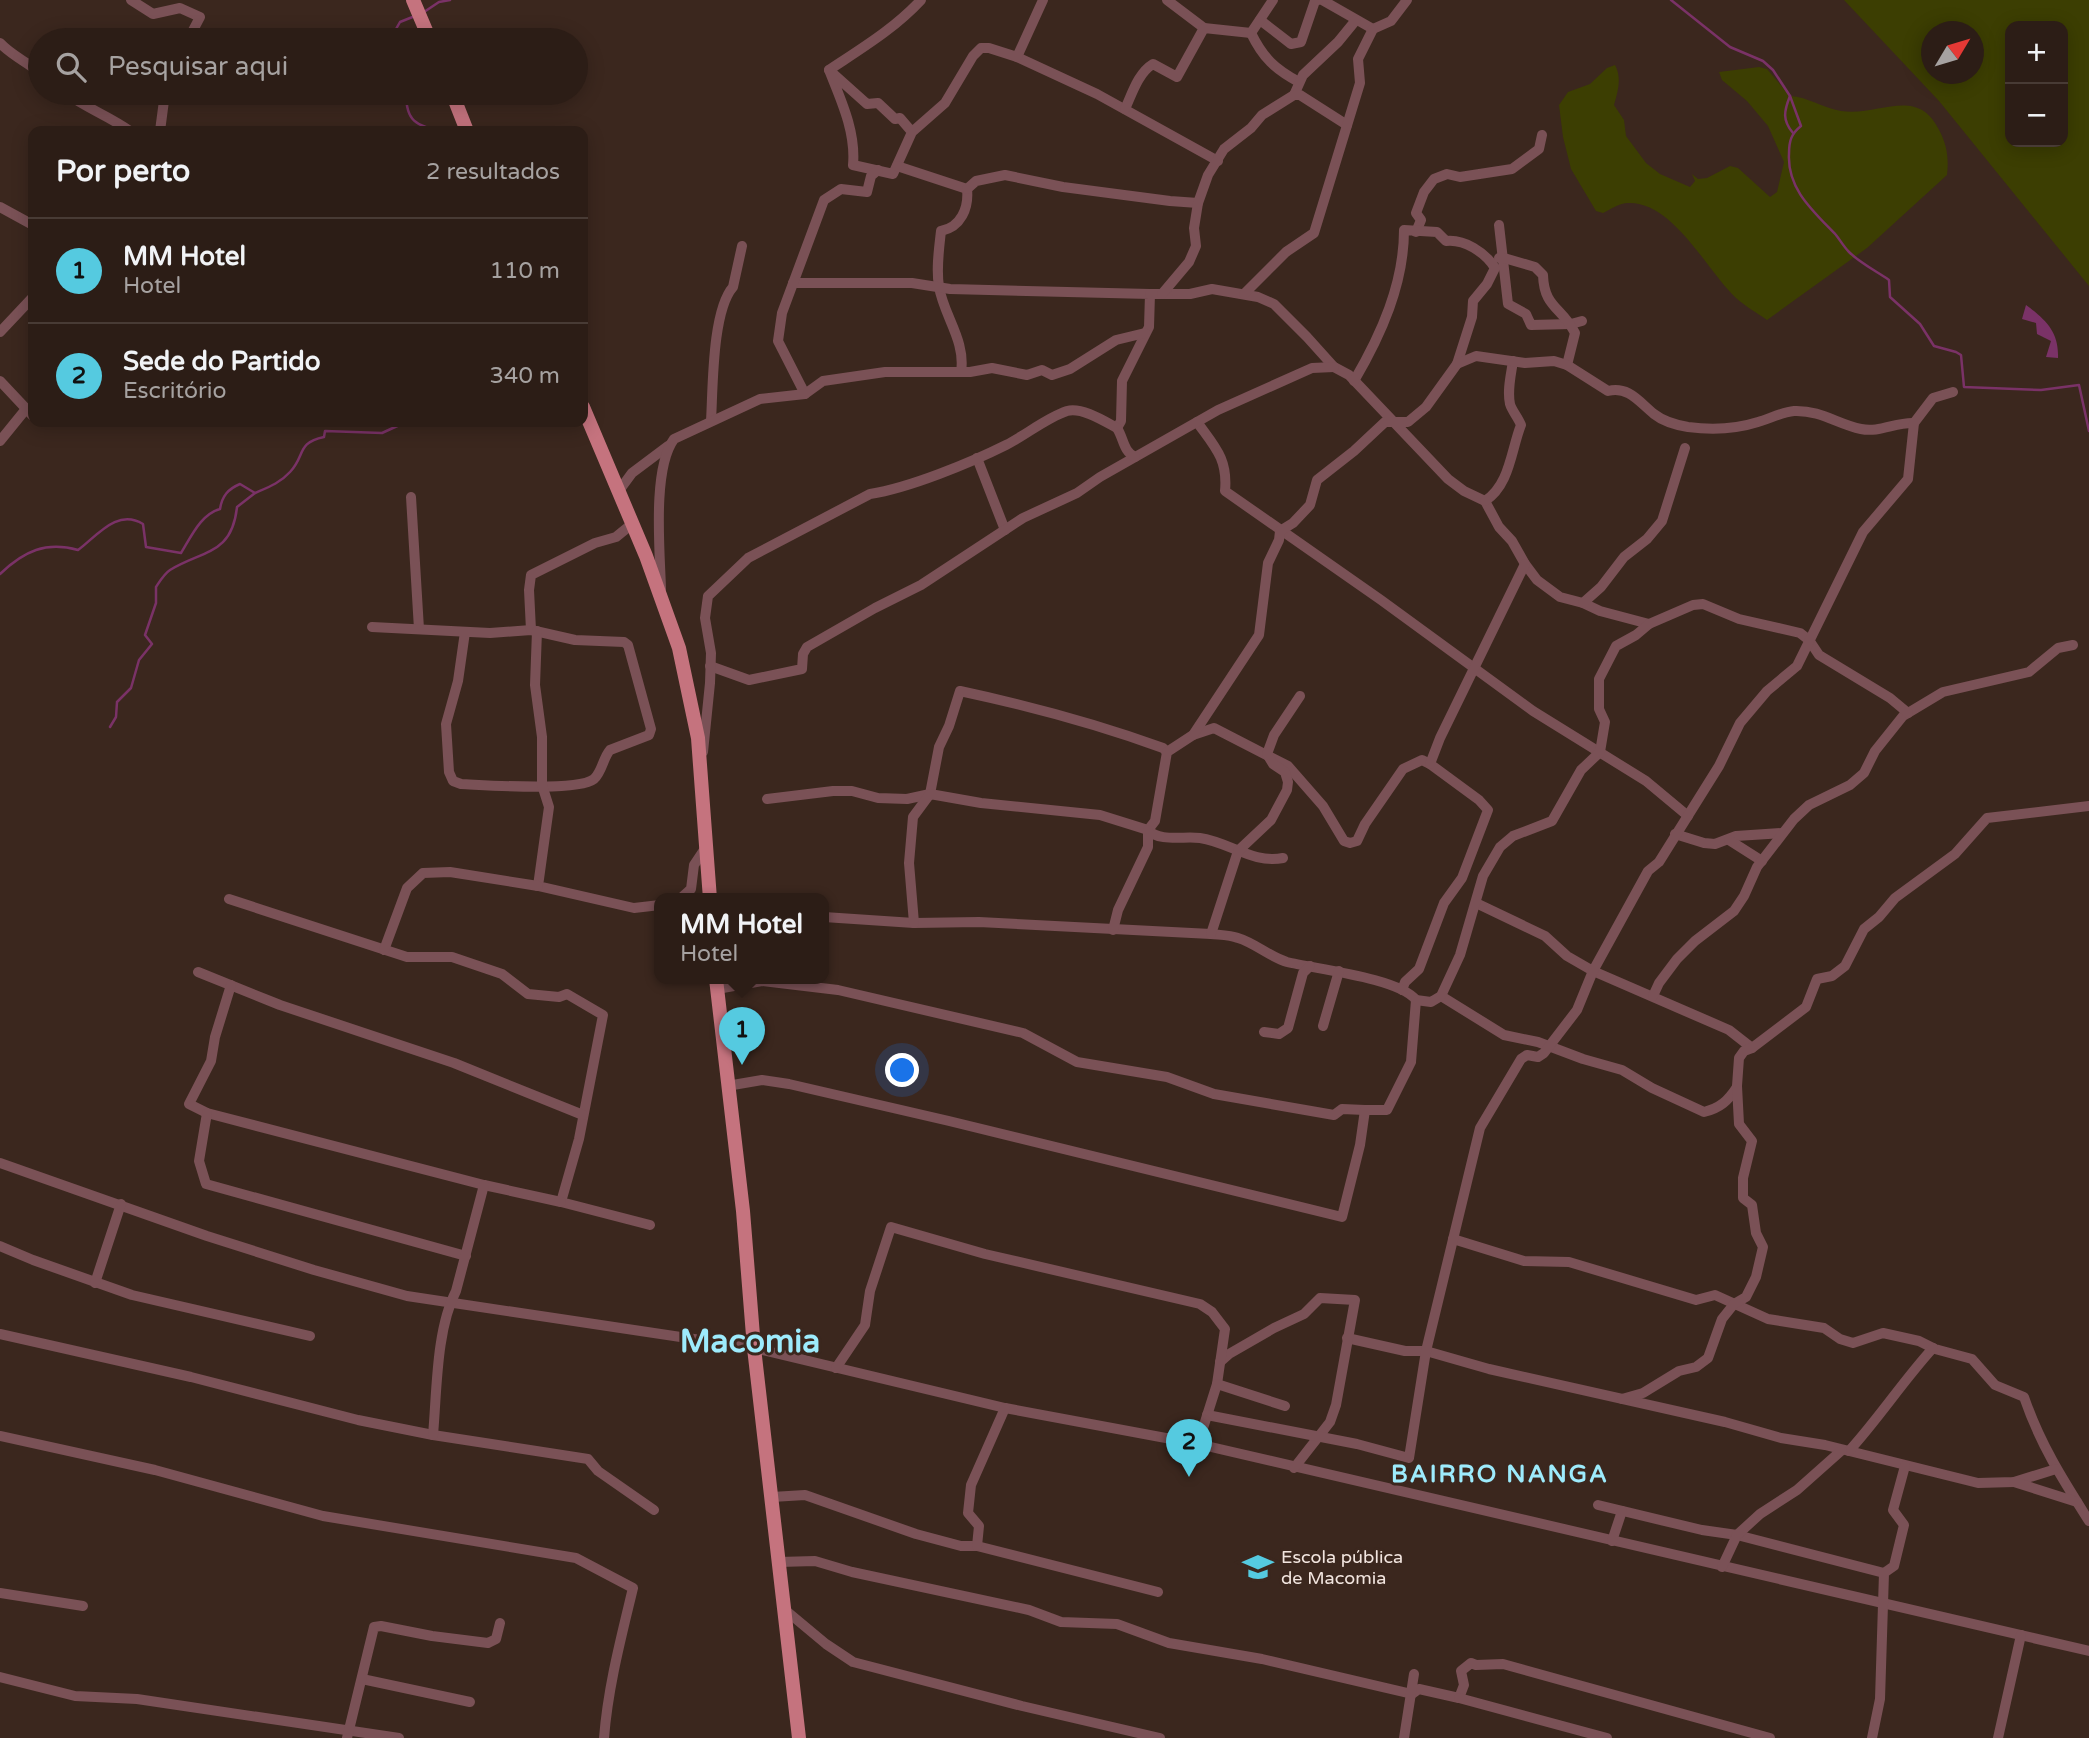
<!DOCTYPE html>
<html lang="pt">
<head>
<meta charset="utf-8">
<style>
  :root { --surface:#2c1d16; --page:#382a23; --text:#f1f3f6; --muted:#a6a2a1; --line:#483b35; --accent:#55cae0 }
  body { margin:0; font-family:"Varela Round",sans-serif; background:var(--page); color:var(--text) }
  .controls { position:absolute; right:21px; top:21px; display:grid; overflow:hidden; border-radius:14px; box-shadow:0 4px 18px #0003 }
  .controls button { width:63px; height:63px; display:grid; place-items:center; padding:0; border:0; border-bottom:2px solid var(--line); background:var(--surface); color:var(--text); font:35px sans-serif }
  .compass { position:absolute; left:1921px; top:21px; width:63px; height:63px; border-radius:50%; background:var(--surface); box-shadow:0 4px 18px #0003; rotate:52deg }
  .you { position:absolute; left:903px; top:1071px; width:24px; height:24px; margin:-18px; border:5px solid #fff; border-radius:50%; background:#1a73e8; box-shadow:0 0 0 10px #1a73e833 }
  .badge { display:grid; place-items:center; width:46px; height:46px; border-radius:50%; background:var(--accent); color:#111; font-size:23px; font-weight:700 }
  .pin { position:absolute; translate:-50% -58px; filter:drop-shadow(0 2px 4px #0008) }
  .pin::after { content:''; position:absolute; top:37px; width:24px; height:21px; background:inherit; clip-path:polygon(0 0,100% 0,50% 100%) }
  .popup { position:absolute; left:654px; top:893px; width:175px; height:91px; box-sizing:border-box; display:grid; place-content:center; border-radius:14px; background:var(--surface); filter:drop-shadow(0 2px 5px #0005); font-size:23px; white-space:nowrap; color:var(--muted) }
  .popup b { font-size:26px; color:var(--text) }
  .popup::after { content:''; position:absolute; left:50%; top:100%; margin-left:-14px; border:14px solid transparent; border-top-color:var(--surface) }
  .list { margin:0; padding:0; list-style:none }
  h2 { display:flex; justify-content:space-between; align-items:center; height:91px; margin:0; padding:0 28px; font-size:30px }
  h2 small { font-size:23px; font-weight:400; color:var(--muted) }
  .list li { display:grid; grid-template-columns:46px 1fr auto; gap:21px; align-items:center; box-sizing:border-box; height:105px; padding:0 28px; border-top:2px solid var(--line) }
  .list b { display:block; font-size:26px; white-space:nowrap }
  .list p { margin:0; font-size:23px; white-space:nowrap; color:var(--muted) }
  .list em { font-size:23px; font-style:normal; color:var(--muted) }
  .icon { flex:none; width:38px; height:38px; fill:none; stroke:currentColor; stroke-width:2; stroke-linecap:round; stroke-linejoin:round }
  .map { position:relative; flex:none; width:2089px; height:1738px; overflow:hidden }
  .search { position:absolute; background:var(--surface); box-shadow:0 4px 18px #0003; left:28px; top:28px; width:560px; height:77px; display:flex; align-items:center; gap:18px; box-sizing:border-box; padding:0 24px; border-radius:38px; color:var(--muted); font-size:26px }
  .panel { position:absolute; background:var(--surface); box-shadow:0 4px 18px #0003; left:28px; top:126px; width:560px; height:301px; border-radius:14px }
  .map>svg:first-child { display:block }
  .green { fill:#3c3e02; fill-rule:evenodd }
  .water { fill:#7a3267 }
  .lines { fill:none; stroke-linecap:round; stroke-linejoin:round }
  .stream { stroke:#7a3267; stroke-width:2.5 }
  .minor { stroke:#7a5156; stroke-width:10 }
  .major { stroke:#c5737e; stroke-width:14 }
  .labels { text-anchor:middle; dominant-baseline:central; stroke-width:6; stroke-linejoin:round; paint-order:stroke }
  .poi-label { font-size:18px; fill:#f2e5df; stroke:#3b271e; text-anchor:start }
  .district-label { font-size:24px; font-weight:bold; letter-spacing:2px; fill:#9debfc; stroke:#3b271e }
  .town-label { font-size:32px; font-weight:bold; fill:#9debfc; stroke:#3b271e }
</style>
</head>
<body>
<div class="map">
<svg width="2089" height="1738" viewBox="0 0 2089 1738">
  <rect width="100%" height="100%" fill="#3b271e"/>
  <g class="green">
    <path d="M1844,0H2089V286L1939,101ZM2010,26H2063V142H2010ZM1932,32H1974V74H1932Z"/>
    <path d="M1615,65C1622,78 1618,91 1614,105L1624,120L1626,136L1646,163L1660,174L1690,187L1695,181L1692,174L1698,179L1707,178L1730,166L1738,168L1770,197L1777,192L1784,162L1768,126L1747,101L1722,80L1719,72L1759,67L1767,69L1790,96C1808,97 1823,108 1841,111C1878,117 1916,86 1938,128C1947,144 1949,158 1947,175L1867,248L1767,320C1757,313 1745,306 1736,298C1707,271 1673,201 1628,203C1620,203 1611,209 1603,213L1596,211L1571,169L1563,137L1559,105L1568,92L1590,84L1607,68Z"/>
  </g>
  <path class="water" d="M2026,305C2046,320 2059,332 2058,358L2046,357L2051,341L2037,334L2036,323L2022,319Z"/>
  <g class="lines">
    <g class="stream">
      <path d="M1671,0L1730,47L1763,61L1773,70L1790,96L1801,126C1791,134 1789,141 1789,154C1787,189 1813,211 1836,235C1840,240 1844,247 1849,252C1860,263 1876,271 1889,280L1890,297L1920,324L1934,346L1956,352L1961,355L1964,387L2041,390L2079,385L2089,431"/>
      <path d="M424,12L439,2L450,0"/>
      <path d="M399,40L396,29L400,22L415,16"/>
      <path d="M406,93C406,122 416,125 441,131"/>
      <path d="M1790,96C1784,111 1782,120 1793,133"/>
      <path d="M0,574C24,551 46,541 78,550C97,536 117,508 143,524L146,547L181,553C191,537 201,514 220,509C222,496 228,489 240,484L255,493C269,487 280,483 290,472C306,455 296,443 324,437L325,431L382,433L406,422"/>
      <path d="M110,727L116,717L117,702L131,688L139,660L152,644L145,635L156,603V587C160,581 164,574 170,570C203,550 232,555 237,507L255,493"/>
    </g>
    <g class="minor">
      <path d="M131,0L153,14L180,8L200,17L188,40"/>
      <path d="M1167,0L1204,28"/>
      <path d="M1322,0L1373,29"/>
      <path d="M1260,20L1291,44L1301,42L1315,1L1318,0"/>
      <path d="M1251,33C1263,58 1275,69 1299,82"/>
      <path d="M0,43C12,56 26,61 40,73"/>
      <path d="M1017,57L1097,94L1218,161"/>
      <path d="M829,70C862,48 894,29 921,0"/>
      <path d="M66,93C86,108 109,116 130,131"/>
      <path d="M1294,95L1303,75L1338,42L1356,20"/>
      <path d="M1125,109C1132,94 1138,73 1153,64L1177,77L1204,28L1251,33L1273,0"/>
      <path d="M160,131L165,93"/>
      <path d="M912,132L900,118L895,119L878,103L867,104L829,70C841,100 856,132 853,165L893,174L912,132L945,103L973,56L981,48H989L1017,57L1043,0"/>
      <path d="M897,166L967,189C969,208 961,227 941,231C939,249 936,269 939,287C944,316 966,341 961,372"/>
      <path d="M967,189L976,181L1005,175L1063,187L1170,201L1198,203"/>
      <path d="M0,207L33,225"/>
      <path d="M1499,225L1508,304L1526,314L1531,325L1571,324L1582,321"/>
      <path d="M1416,232L1421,220L1416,213L1424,192L1434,179L1447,174L1460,177L1512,169L1539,149L1542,135"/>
      <path d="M1499,258H1504L1535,267L1543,275C1544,308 1562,307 1575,333L1567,365"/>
      <path d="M793,283H912L950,289L1150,294L1149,327L1122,381L1121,421L1117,428"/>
      <path d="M1150,294H1190L1212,289L1258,297L1274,304L1307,337L1334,367L1349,375L1448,479L1464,491L1485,501L1499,527L1512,541L1525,564L1537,580L1560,597L1583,603L1600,611L1649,624"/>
      <path d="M1162,294L1189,262L1196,246L1194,228L1198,203L1208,175L1224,149L1251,128L1262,115L1294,95H1300L1347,125"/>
      <path d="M1244,294L1286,252L1314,233L1360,83L1358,59L1373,29L1391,21L1407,0"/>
      <path d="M0,332L33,297"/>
      <path d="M0,381L32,415"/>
      <path d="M1354,381C1381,335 1404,284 1404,230L1437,232L1446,241C1464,239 1485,252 1495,268L1487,284L1473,301L1472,317L1457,364"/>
      <path d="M805,394L778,341L782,313L824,200L841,189L867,192L871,176L878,170"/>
      <path d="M711,421C713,388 712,311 733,287L742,246"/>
      <path d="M1197,422C1215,447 1228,459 1225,491L1381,600L1533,711L1646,781L1688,816"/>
      <path d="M0,441L26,409"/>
      <path d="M977,458L1005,530"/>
      <path d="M618,492L632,473L668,446"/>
      <path d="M411,497L419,629"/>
      <path d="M1485,501C1510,485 1511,450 1521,425C1518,417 1512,411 1510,404C1507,390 1511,375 1513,361"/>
      <path d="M661,589C660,552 652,469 674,439L760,399L805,394L823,381L885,372H970L992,368L1027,375L1042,370L1052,375L1070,369L1116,340L1145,333"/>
      <path d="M1583,603L1601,587L1624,557L1647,539L1662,521L1685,448"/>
      <path d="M372,627L490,633L531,630L575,640L624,642L628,645L651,729L649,735L610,750C603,758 602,772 594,779C577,792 486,785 461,784L453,781L449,772L446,724L458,681L465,632"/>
      <path d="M531,630L529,590L531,575L595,543L616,537L632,524"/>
      <path d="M537,631L535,685L542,737V785L549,807L538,886L634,908L660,905"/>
      <path d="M710,666L749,680L802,669L803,654L807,647L875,608L921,585L1023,518L1077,493L1100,477L1218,410L1312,368L1334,367"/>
      <path d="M1193,735L1214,728L1288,766L1323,806L1344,841L1350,843L1357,841L1365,824L1403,769L1422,760L1430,764L1479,800L1488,810L1462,878L1444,903L1419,969L1405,982L1402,990"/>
      <path d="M703,752L710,683L711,653L705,618L708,596L748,558L870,494C909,488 970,463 1006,445C1026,435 1046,418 1067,411C1082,407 1104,421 1117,428C1124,439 1123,451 1135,457"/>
      <path d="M1430,764L1440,738L1525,564"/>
      <path d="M767,799L833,791H852L878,798L907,799L930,794L939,747L949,726L960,691C1030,706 1097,724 1163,748L1167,752"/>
      <path d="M1148,830C1159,842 1184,836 1200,838C1229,842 1253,864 1283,858"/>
      <path d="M1675,834L1704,843L1715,844L1736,836L1782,833"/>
      <path d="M1729,840L1762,861"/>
      <path d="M229,899L407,957H452L502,974L528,994L559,997L567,994L603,1015L579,1139L561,1202L650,1225"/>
      <path d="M680,899L691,889L694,865L706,847"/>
      <path d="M1476,903L1545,936L1567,956L1593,971L1729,1030L1752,1048"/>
      <path d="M824,917L914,923L979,922L1211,934C1220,935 1230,935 1238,938C1255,943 1270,957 1287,962C1315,969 1399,978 1416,1000"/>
      <path d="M914,923L909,863L913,817L930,794L981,803L1100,815L1148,830L1155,821L1167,752L1193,735L1259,635L1268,563L1279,540L1280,531L1293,523L1310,505L1317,480L1354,451L1385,422H1408L1426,407L1457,364L1476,356L1525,363L1554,361L1567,365L1608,391C1629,386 1639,402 1654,414C1664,422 1676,425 1688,427C1711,430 1736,429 1758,422C1769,419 1782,412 1794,411C1821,410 1837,424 1861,429C1879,433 1896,422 1914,423"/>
      <path d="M1113,930L1118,910L1148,847V830"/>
      <path d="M1211,934L1238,851L1271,820L1287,790L1288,782L1285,772L1273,764L1267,754L1274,735L1300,696"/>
      <path d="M384,950L407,888L423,873L450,872L538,886"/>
      <path d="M198,972L280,1005L454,1063L583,1115"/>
      <path d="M231,985L215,1037L211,1061L189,1104L207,1113L484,1185L561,1202"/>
      <path d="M717,989L762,981L838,990L1023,1033L1077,1062L1167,1077L1214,1094L1334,1115L1342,1109L1365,1110"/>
      <path d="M1441,996L1504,1035L1538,1042L1583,1059L1622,1070L1652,1088L1704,1112C1720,1108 1728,1101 1737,1087"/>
      <path d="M1653,996L1659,983L1677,959L1695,941L1734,911L1744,896L1757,867L1794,819L1809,805L1850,785L1864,773L1875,751L1903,716L1943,692L2029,672L2058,648L2073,645"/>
      <path d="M1323,1026L1339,971"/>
      <path d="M1264,1032L1279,1034L1288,1028L1303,973L1310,966"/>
      <path d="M727,1086L762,1080L789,1084L949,1121L1342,1217L1360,1145L1365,1110H1387L1411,1062L1416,1000L1431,1002L1441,996L1460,955L1483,876L1500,847L1513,836L1552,821L1581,770L1600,752L1605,722L1599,709V679L1616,646L1636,635L1649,624L1693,605L1703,604L1739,619L1800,633L1809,640L1819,655L1890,698L1908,713"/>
      <path d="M207,1113L199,1161L206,1184L466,1256"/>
      <path d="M0,1163L207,1236L314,1270L407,1296L754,1348L1005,1408L1198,1444L2089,1651"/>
      <path d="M1453,1239L1524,1261L1569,1262L1696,1300L1715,1295L1768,1319L1824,1328L1840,1339L1853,1343L1883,1333L1919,1341L1935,1349L1972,1359L1995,1385L2024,1397C2040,1444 2063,1480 2089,1521"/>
      <path d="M0,1246L33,1260L132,1295L310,1336"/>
      <path d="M95,1283L121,1204"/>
      <path d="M0,1334L191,1377L358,1420L433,1435L588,1459L598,1471L654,1510"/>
      <path d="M1347,1338L1405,1351H1426L1489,1369L1725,1422L1781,1438L1825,1445L1978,1483L2014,1482L2056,1469"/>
      <path d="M1220,1362L1229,1354L1274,1328L1304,1314L1320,1298L1355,1300L1336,1405L1330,1422L1294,1468"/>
      <path d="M836,1368L865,1325L870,1291L891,1227L985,1254L1200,1304L1212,1312L1225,1329L1217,1384L1198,1444"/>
      <path d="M1217,1384L1285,1406"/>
      <path d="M1622,1399L1643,1393L1679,1371L1696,1367L1708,1358L1722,1319L1734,1304L1746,1297L1756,1277L1763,1247L1756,1233L1752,1205L1743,1198V1178L1752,1141L1739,1124L1737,1086L1739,1058L1744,1051L1752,1048L1806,1007L1817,979L1832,976L1845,966L1864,929L1879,917L1895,898L1955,854L1987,818L2089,806"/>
      <path d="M1207,1415L1357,1444L1409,1458L1426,1351L1480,1128L1521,1059L1527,1055L1538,1057L1544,1053L1577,1010L1593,971L1648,871L1659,862L1719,766L1740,723L1767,691L1797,666L1863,532L1908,479L1914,423L1933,398L1953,392"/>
      <path d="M433,1435C437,1391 436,1330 456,1291L484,1185"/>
      <path d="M0,1436L155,1470L323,1516L576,1558L633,1588C621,1638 608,1687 604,1738"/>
      <path d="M1849,1451C1879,1418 1903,1381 1933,1348"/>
      <path d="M2014,1482L2077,1502"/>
      <path d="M772,1497L805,1495L916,1534L961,1546H977L1158,1592"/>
      <path d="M1598,1505L1702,1530L1737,1535L1884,1573"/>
      <path d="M1612,1541L1622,1511"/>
      <path d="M977,1546L979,1526L968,1513L971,1485L1005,1408"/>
      <path d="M779,1562L815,1561L852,1572L1029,1610L1061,1622L1117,1624L1169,1643L1262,1659L1412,1694L1419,1689L1459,1698L1464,1685L1461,1671L1471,1663L1476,1665L1503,1664L1770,1738"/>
      <path d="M1722,1567L1737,1535L1760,1514L1797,1490L1842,1450"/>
      <path d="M0,1593L83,1606"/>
      <path d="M784,1609L826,1644L853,1662L1022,1706L1160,1738"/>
      <path d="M0,1677L75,1696L137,1699L399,1738"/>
      <path d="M362,1679L470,1702"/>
      <path d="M1459,1698L1607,1738"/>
      <path d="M347,1738L374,1627L381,1626L432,1636L488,1643L496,1639L500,1623"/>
      <path d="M1404,1738L1414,1674"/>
      <path d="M1872,1738L1880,1699L1884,1573L1894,1566L1904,1525L1893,1510L1905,1466"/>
      <path d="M1998,1738L2021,1635"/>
    </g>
    <g class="major">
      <path d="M413,0L430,40"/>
      <path d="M452,93L467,131"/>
      <path d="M583,407L646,556L679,648L698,738L710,899"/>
      <path d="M716,979L743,1211L754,1348L799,1738"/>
    </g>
  </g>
  <defs>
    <g id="school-bare" transform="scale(2.415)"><path d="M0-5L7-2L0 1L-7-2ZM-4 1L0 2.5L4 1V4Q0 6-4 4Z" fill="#55cae0" stroke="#3b271e" stroke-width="2.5" paint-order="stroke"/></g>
  </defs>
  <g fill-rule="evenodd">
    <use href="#school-bare" x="1258" y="1567"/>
  </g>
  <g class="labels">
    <g class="poi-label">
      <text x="1281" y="1557">Escola pública<tspan x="1281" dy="21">de Macomia</tspan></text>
    </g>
    <g class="district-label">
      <text x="1500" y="1474">BAIRRO NANGA</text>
    </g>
    <g class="town-label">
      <text x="750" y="1342">Macomia</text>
    </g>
  </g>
</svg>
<div class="controls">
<button>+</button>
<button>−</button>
</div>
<svg class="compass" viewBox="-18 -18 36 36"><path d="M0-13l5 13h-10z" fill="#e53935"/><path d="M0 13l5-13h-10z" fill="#a6a2a1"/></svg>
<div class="you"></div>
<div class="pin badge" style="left:742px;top:1065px">1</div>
<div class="popup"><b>MM Hotel</b>Hotel</div>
<div class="pin badge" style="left:1189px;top:1477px">2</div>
<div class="search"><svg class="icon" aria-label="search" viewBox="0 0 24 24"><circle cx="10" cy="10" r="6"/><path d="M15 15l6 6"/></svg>Pesquisar aqui</div>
<section class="panel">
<h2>Por perto<small>2 resultados</small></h2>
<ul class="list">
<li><span class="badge">1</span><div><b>MM Hotel</b><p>Hotel</p></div><em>110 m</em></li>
<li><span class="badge">2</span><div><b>Sede do Partido</b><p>Escritório</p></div><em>340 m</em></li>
</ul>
</section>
</div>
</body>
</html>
